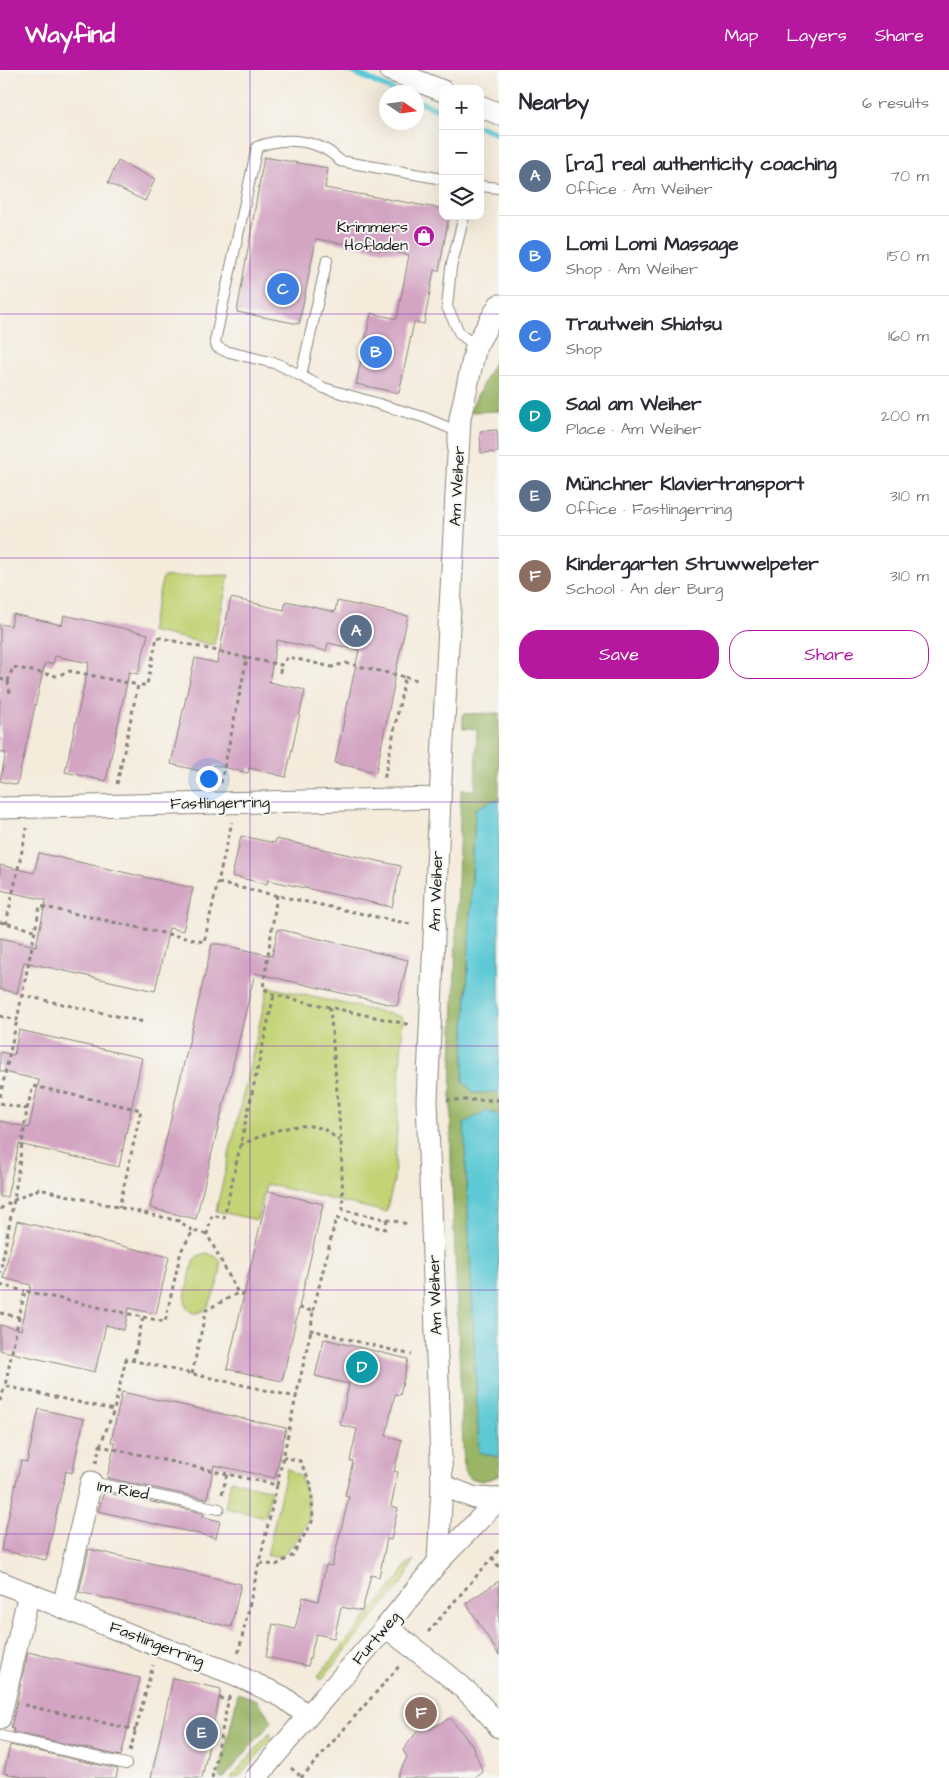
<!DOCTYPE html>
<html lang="en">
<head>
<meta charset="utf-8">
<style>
  :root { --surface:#fff; --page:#f2f2f3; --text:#2b2b33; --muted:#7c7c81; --line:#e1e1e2; --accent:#b5179e }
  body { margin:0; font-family:"Architects Daughter",sans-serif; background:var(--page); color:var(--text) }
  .controls { position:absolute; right:15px; top:15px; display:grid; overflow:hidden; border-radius:10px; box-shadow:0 5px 20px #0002 }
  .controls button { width:45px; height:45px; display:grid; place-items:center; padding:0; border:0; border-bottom:1px solid var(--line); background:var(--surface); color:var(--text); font:25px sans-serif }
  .compass { position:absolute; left:379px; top:15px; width:45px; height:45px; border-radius:50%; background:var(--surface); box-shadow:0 5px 20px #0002; rotate:103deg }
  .you { position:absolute; left:208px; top:708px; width:18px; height:18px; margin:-12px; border:4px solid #fff; border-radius:50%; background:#1a73e8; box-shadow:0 0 0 8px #1a73e833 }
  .badge { display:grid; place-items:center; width:32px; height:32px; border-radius:50%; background:var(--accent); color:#fff; font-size:16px; font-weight:700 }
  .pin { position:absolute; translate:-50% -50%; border:2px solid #fff; box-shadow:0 1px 5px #0006 }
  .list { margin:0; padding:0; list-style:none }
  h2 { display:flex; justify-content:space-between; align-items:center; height:65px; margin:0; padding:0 20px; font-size:21px }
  h2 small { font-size:16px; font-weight:400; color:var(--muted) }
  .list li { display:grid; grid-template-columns:32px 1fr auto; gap:15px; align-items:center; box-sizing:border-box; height:80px; padding:0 20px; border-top:1px solid var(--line) }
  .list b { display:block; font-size:19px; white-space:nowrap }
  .list p { margin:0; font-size:16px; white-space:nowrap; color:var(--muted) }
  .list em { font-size:16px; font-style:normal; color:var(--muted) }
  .actions { display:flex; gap:10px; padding:15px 20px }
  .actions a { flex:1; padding:11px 0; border:1px solid var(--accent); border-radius:20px; text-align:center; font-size:18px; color:var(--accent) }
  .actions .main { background:var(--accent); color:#fff }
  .icon { flex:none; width:28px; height:28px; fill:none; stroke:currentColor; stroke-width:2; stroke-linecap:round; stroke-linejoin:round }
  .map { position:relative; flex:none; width:499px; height:1708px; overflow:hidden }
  header { display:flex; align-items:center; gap:30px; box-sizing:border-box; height:70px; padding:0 25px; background:var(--accent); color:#fff }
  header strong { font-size:24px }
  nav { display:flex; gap:28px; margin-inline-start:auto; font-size:18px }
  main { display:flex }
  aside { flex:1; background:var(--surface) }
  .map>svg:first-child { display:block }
  .green { fill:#c3d375; stroke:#707848 }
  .forest { fill:#9ab566; stroke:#5b6841 }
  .water { fill:#5dc9d5; stroke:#3c7278 }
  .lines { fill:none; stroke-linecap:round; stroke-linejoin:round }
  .stream { stroke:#5dc9d5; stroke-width:6 }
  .building { fill:#d3a5c3 }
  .service-casing { stroke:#88847c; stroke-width:12 }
  .minor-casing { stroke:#88847c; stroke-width:23 }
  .path { stroke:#88847c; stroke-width:3; stroke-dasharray:4 4; stroke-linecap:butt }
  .service { stroke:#fff; stroke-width:10 }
  .minor { stroke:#fff; stroke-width:21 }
  .grid { fill:none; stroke:#7b2cbf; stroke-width:1; stroke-opacity:0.55 }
  .labels { text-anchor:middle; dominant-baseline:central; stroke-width:4; stroke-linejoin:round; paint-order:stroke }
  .poi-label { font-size:16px; fill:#1c1c1c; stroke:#f6f6f2; text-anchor:end }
  .street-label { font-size:16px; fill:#1c1c1c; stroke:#f6f6f2 }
</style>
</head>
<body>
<header>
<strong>Wayfind</strong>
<nav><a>Map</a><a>Layers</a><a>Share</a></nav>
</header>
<main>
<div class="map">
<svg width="499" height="1708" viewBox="0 0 499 1708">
  <rect width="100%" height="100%" fill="#f6f6f2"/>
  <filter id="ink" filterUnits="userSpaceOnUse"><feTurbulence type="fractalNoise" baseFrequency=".02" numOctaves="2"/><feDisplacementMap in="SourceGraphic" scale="10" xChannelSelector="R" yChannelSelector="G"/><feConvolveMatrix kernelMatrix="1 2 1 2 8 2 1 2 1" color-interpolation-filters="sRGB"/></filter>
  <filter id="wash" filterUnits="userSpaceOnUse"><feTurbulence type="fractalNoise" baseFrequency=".0096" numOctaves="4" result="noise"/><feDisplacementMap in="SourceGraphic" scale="20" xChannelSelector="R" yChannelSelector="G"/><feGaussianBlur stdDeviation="1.12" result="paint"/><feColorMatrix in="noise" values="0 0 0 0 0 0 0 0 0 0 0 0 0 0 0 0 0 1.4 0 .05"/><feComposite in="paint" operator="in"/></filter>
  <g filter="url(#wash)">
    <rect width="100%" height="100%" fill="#f4ebdb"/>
    <g class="green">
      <path d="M229,505L214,575L150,561L163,507Z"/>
      <path d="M268,917L403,947L394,1111L386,1142L266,1114L257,1150L216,1141Z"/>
      <path d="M207,1183C212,1185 217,1186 220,1191C224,1199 213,1228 208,1236C206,1239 200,1243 195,1243C178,1241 188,1215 190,1205C191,1201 192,1194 194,1190C197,1185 202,1184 207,1183Z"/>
      <path d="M287,1398L300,1406L308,1429L309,1449L298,1468L282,1486H267Z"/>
      <path d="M231,1410L271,1420L265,1447L225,1438Z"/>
      <path d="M414,1490L404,1510L321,1610L317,1607L400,1507L406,1495Z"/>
      <path d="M270,1662L271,1670L238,1708H231Z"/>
    </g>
    <g class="forest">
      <path d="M499,282V341L469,342Z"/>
      <path d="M499,643V731L494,730L475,740L463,1010L474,1023L499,1022V1045L486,1041L497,1387L499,1386V1406L482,1411L469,1408L464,1399L451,1091V1024L461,720H475L477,659L463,658V644Z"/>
      <path d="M238,1623L257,1630L272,1651L224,1708H219Z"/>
    </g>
    <g class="water">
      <path d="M494,730L499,731V1022L474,1023L463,1011L475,739Z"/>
      <path d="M486,1041L499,1045V1386L497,1387L479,1382L464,1053Z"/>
    </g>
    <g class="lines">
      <g class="stream">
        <path d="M349,0L397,22"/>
        <path d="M417,31L443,42"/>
        <path d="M480,57L499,64"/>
      </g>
    </g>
    <g id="blocks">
      <g class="building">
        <path d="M264,87L328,98L325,118L443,139V146H449L439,201L434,200L424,254L414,252L399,323L356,314L371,243L397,249L409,185L316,169L299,254L237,242Z"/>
        <path d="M118,91L155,109L145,131L108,113Z"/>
        <path d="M497,360L498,382L481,383L480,361Z"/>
        <path d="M231,528L284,540L286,531L335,542L337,531L408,546L393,614L394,615L376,702L335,693L359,580L328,573L326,581L277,570L269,612L305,620L286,707L249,698L248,703L214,695L212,704L171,694L195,588L217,593Z"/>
        <path d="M13,544L62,555L64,545L148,564L138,604L129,602L106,711L65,702L89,593L55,586L53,594L45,593L17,715L0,711L6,683L0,682V554L11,556Z"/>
        <path d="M241,766L275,773L276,769L401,796L392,837L268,810L267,814L232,806Z"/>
        <path d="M39,783L193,818L183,861L169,858L155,921L24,892L17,923L0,919V868L36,876L46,830L0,820V795L34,803Z"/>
        <path d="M278,859L408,890L397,936L255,903L196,1149L150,1138L212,874H219L272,886Z"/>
        <path d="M19,960L142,988L119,1097L19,1074L7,1127H0V1051L29,1058L39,1010L0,1001V982L14,985Z"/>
        <path d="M268,1121L323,1134L282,1311L227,1299Z"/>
        <path d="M17,1151L169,1187L156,1244L129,1238L124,1260L106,1255L95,1302L0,1280V1255L21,1260L31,1215L3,1208Z"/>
        <path d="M324,1269L408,1289L400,1325L395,1324L386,1366L402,1370L394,1401L398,1402L391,1436L398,1438L391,1470L387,1469L379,1507L371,1505L362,1541L341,1537L334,1568L316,1564L308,1596L266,1587L273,1554L295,1559L303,1527L318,1531L326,1495L332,1496L349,1427L345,1426L353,1391H350L357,1359L340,1355L349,1314L315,1306Z"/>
        <path d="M122,1322L286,1358L275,1408L214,1395L207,1429L107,1408L115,1373L111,1372Z"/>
        <path d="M39,1339L84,1349L72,1403L66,1401L46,1490L1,1480L21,1391L27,1392Z"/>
        <path d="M104,1422L204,1443L203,1447L220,1451L216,1468L98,1441Z"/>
        <path d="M89,1479L241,1514L231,1557L79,1522Z"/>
        <path d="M499,1511V1585L466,1533Z"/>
        <path d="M28,1582L140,1608L121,1686L13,1662L14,1659L11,1658Z"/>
        <path d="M173,1608L221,1619L202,1708H151Z"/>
        <path d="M450,1648L472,1675L483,1702L475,1708H397L407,1687L403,1680L423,1654L430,1659Z"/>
        <path d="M10,1675L118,1699L116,1708H26L4,1703Z"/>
      </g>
    </g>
  </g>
  <g filter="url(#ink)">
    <use href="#blocks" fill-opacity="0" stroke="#88847c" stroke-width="1"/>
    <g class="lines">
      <g class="service-casing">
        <g id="service">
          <path d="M443,109L340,91C320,69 284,66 257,77L215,271L217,277L225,281L278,294L324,318L423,347L459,362"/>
          <path d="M480,116L499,118"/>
          <path d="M464,146L451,198L447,237L460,264L476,276"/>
          <path d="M301,306L327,190"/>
          <path d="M91,1412L219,1439"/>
          <path d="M0,1666L126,1694"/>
        </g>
      </g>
      <g class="minor-casing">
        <g id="minor">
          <path d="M390,0L443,21"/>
          <path d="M480,36L499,44"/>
          <path d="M0,738L440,728"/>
          <path d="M442,1415L475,1428L499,1429"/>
          <path d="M438,1492L442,1415L427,1031L440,728L460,348L476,276L499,235"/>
          <path d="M0,1512L158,1576L234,1604L283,1627L308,1646"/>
          <path d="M63,1537L91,1412"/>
          <path d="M386,1557C425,1588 470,1617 499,1657"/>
          <path d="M0,1648L29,1523"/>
          <path d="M256,1708L308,1646L386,1557L438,1492L499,1429"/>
        </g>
      </g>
      <g class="path">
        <path d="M280,603L281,595"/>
        <path d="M405,607L417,610"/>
        <path d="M0,609L8,611L13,597L56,606L70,601L138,615"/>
        <path d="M8,611L10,623"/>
        <path d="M221,713L247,588L281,595L288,587L332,597L345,593L405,607L384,710"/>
        <path d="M117,714L138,615H147L157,567L247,588"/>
        <path d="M218,813L410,854"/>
        <path d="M277,825L263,918L274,925L411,955"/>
        <path d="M0,852L34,860"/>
        <path d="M6,854L27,758"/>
        <path d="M21,925L144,952"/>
        <path d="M330,937L341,1071L343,1140L408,1154"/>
        <path d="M0,946L17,950L40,836L204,872L232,752"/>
        <path d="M0,1027L17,950"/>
        <path d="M447,1030H499"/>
        <path d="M0,1033L27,1039L14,1130L0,1203"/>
        <path d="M27,1039L33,1016L141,1040L119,1138"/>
        <path d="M240,1075C264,1065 294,1050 321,1058C327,1060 334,1067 340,1071"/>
        <path d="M0,1139L14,1130L39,1119L179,1151L193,1161"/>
        <path d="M0,1215L25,1221"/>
        <path d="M244,1225L238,1223L207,1164L212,1145L224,1148L274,925"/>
        <path d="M299,1238L313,1241L311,1260L412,1285"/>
        <path d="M313,1241L336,1148L385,1159L387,1149"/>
        <path d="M0,1243L19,1247L25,1221L143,1247L133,1291"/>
        <path d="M19,1247L5,1316L114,1340"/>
        <path d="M143,1247L165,1252L181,1181L193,1161L207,1164"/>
        <path d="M192,1304L206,1240L238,1223"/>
        <path d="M0,1331L5,1316"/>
        <path d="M100,1376L114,1340L126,1289L296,1327L311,1260"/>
        <path d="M96,1393L100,1376L227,1404"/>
        <path d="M277,1415L296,1327"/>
        <path d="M222,1424L227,1404L277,1415L238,1585"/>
        <path d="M492,1487L499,1497"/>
        <path d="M260,1493L276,1495L292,1486L313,1450L311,1414L300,1391L283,1387"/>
        <path d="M428,1562L499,1480"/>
        <path d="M219,1628L228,1630"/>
        <path d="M24,1635L136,1660"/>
        <path d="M130,1681L153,1595"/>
        <path d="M291,1698L303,1708"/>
        <path d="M212,1708L230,1623"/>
        <path d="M301,1708L401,1594"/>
      </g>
      <use href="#service" class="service"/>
      <use href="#minor" class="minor"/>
    </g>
  </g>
  <path class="grid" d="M250,0V1708M0,244H499M0,488H499M0,732H499M0,976H499M0,1220H499M0,1464H499"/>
  <defs>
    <g id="shop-disc" transform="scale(1.125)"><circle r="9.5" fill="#b5179e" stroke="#f6f6f2"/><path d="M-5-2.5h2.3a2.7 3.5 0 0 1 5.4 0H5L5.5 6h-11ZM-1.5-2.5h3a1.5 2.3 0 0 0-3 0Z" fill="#fff"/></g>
  </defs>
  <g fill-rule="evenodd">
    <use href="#shop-disc" x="424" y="166"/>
  </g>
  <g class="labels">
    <g class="poi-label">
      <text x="408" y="157">Krimmers<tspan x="408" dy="18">Hofladen</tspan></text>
    </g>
    <g class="street-label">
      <text transform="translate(457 416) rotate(-87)">Am Weiher</text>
      <text transform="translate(220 733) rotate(-1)">Fastlingerring</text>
      <text transform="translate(436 821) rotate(-88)">Am Weiher</text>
      <text transform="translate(435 1225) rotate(-92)">Am Weiher</text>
      <text transform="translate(123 1420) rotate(10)">Im Ried</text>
      <text transform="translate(376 1568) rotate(-50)">Furtweg</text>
      <text transform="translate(157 1574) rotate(21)">Fastlingerring</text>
    </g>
  </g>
</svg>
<div class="controls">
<button>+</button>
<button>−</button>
<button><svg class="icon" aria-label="layers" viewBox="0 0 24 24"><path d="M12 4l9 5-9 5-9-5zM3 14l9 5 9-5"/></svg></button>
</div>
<svg class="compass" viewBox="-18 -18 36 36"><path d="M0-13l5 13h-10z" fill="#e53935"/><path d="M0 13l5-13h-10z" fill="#7c7c81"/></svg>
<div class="you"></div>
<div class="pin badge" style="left:356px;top:561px;background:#5c6f8a">A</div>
<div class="pin badge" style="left:376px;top:282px;background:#3f7fe0">B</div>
<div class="pin badge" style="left:283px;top:219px;background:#3f7fe0">C</div>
<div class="pin badge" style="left:362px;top:1297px;background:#0f9aa8">D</div>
<div class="pin badge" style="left:202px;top:1663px;background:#5c6f8a">E</div>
<div class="pin badge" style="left:421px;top:1643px;background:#8d6e63">F</div>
</div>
<aside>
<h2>Nearby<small>6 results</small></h2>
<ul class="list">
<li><span class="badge" style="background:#5c6f8a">A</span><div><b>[ra] real authenticity coaching</b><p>Office · Am Weiher</p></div><em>70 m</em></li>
<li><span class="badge" style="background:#3f7fe0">B</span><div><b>Lomi Lomi Massage</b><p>Shop · Am Weiher</p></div><em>150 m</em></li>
<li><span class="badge" style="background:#3f7fe0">C</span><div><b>Trautwein Shiatsu</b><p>Shop</p></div><em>160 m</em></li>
<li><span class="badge" style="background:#0f9aa8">D</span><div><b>Saal am Weiher</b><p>Place · Am Weiher</p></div><em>200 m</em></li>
<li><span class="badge" style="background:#5c6f8a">E</span><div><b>Münchner Klaviertransport</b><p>Office · Fastlingerring</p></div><em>310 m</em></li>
<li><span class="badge" style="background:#8d6e63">F</span><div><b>Kindergarten Struwwelpeter</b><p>School · An der Burg</p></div><em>310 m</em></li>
</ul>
<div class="actions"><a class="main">Save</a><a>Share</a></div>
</aside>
</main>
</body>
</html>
